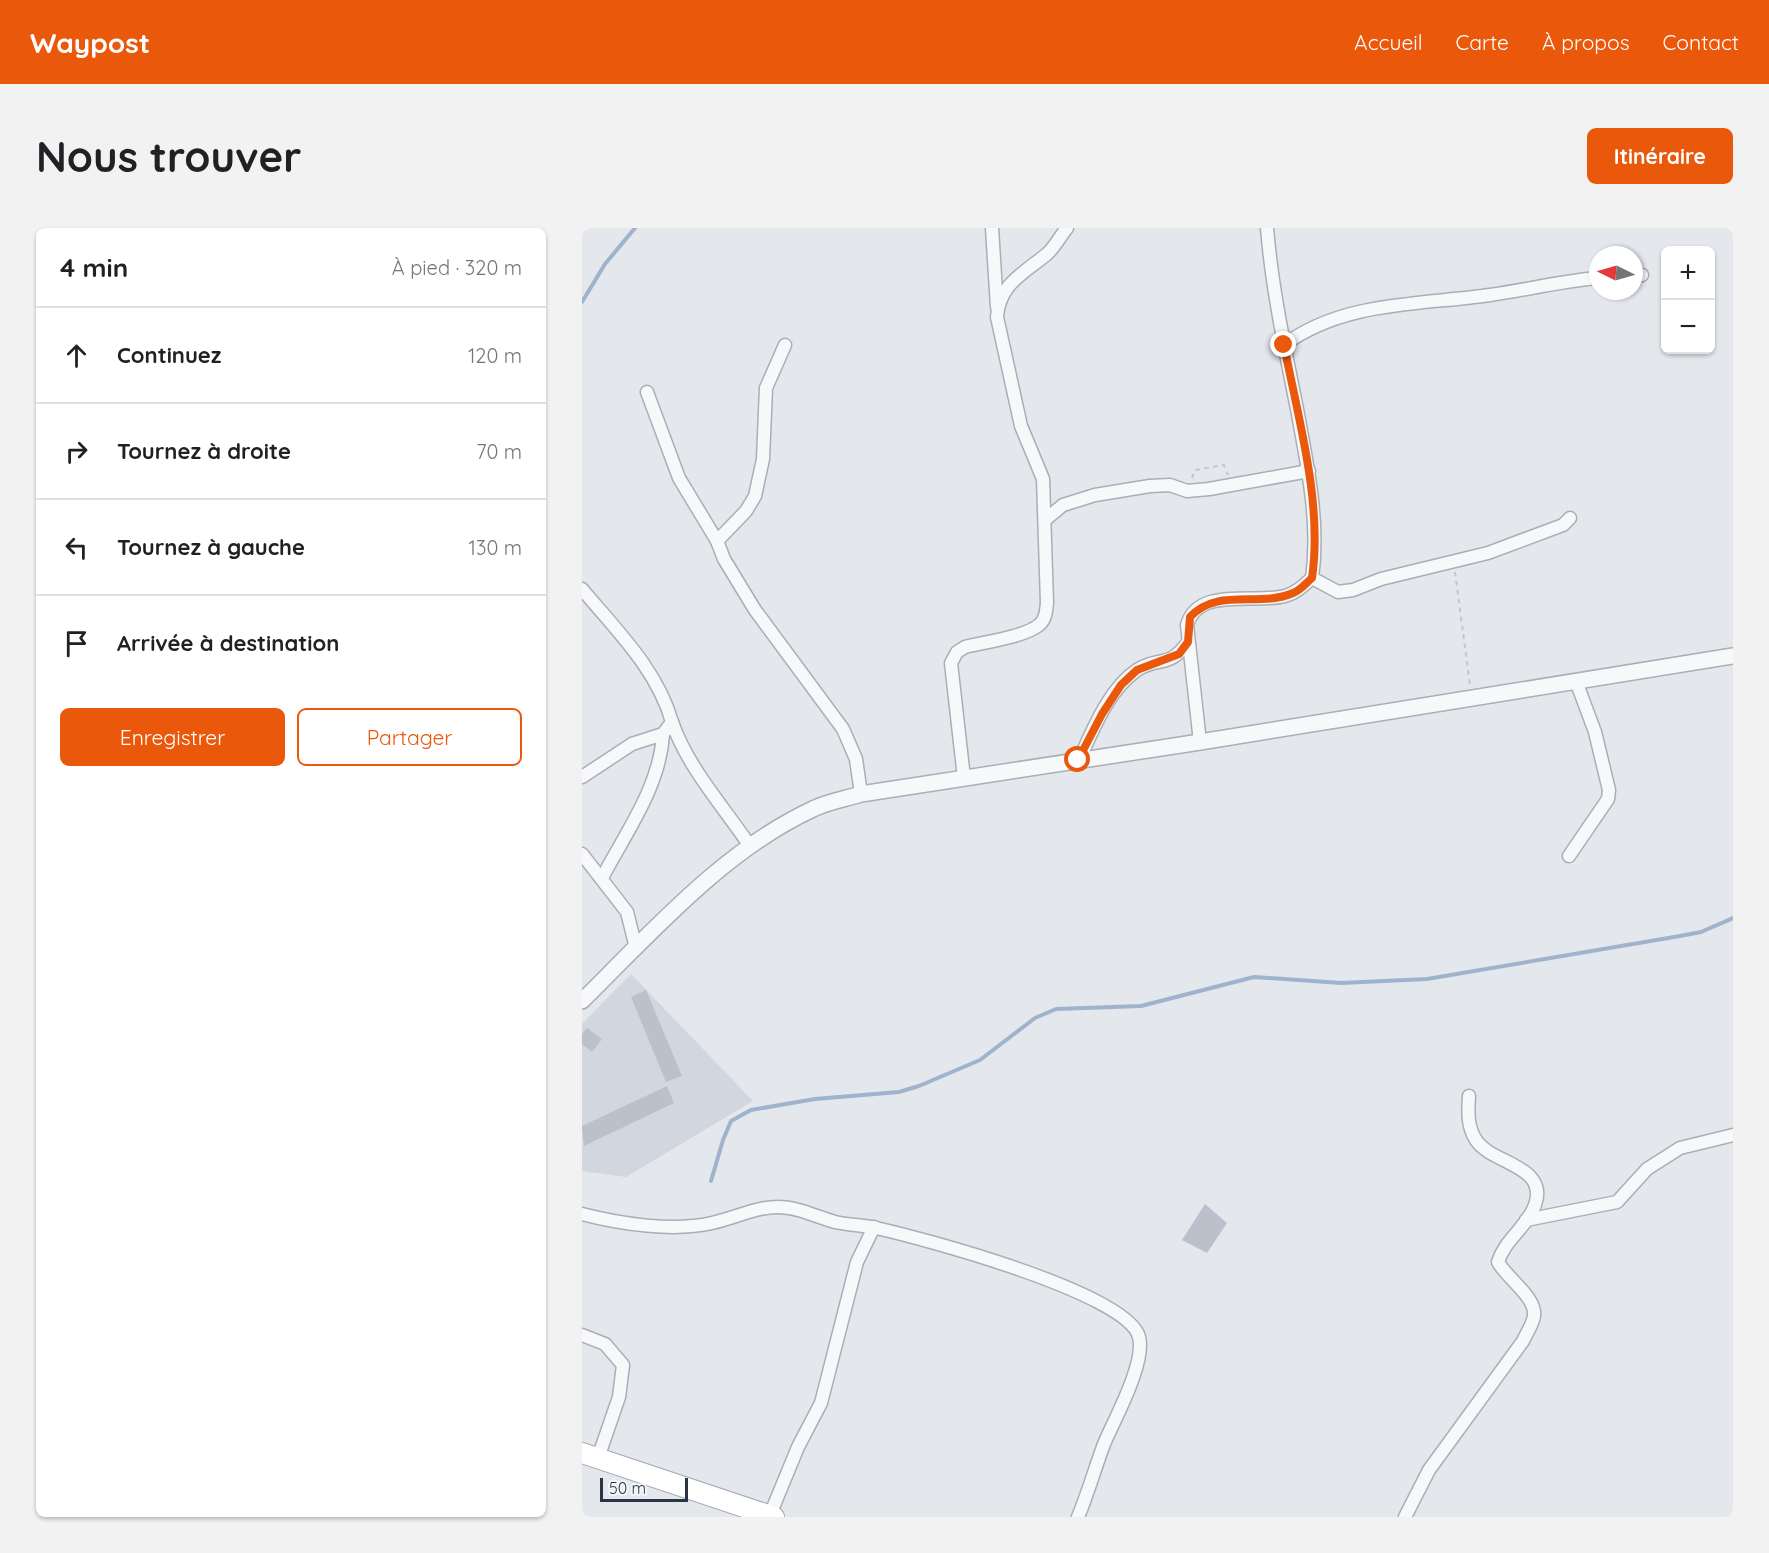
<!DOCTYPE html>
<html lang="fr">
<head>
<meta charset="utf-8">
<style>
  :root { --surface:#fff; --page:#f2f2f2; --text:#202124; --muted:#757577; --line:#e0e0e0; --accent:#ea580c }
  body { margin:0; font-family:Quicksand,sans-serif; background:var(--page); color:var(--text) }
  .controls { position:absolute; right:18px; top:18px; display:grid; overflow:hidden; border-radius:9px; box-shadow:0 2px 4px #0004 }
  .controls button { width:54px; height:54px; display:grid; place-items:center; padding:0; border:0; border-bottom:2px solid var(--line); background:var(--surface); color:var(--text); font:30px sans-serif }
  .compass { position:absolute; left:1007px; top:18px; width:54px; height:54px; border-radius:50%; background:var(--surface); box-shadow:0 2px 4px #0004; rotate:275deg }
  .scale { position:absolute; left:18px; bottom:15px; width:88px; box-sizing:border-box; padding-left:6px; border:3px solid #2b3445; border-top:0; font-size:16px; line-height:21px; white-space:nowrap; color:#2b3445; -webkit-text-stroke:4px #f4f6f9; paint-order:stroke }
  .stop { position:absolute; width:18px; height:18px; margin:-14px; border:4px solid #ea580c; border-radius:50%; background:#fff }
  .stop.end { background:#ea580c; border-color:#fff; box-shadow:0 2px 6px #0008 }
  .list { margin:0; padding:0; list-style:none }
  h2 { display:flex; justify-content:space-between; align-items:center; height:78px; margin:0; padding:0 24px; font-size:26px }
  h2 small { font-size:20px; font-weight:400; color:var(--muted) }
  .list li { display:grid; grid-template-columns:39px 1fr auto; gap:18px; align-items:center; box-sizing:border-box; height:96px; padding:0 24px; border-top:2px solid var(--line) }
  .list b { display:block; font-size:22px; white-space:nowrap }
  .list em { font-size:20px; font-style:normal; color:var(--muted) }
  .actions { display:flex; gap:12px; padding:18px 24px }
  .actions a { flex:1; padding:14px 0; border:2px solid var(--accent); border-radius:9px; text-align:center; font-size:21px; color:var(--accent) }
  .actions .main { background:var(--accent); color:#fff }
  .icon { flex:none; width:33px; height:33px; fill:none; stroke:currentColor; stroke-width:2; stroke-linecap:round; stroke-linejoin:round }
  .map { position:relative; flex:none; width:1151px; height:1289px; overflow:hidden; border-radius:9px }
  header { display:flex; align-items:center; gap:36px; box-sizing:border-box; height:84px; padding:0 30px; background:var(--accent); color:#fff }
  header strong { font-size:28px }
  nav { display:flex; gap:33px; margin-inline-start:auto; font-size:21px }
  .intro { display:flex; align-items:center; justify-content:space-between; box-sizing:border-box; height:144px; padding:0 36px }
  h1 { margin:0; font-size:42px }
  .button { padding:15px 27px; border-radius:9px; background:var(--accent); color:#fff; font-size:21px; font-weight:700 }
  main { display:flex; gap:36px; padding:0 36px }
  aside { flex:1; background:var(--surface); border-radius:9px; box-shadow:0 2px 4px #0004 }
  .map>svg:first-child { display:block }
  .built { fill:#d2d6de }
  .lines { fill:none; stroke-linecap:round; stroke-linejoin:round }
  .stream { stroke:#9fb4cc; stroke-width:4 }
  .building { fill:#bbc0ca }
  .minor-casing { stroke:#a9aeb7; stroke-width:15 }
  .tertiary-casing { stroke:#a9aeb7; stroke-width:18 }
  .primary-casing { stroke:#a3abb8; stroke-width:22 }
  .path { stroke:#c2c5cb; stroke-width:2; stroke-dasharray:4.5 4.5; stroke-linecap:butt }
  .minor { stroke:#f7f8fa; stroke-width:12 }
  .tertiary { stroke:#f7f8fa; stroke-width:15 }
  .primary { stroke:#fff; stroke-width:20 }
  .route { stroke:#ea580c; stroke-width:8 }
</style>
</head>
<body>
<header>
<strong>Waypost</strong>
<nav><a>Accueil</a><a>Carte</a><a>À propos</a><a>Contact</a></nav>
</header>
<div class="intro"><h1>Nous trouver</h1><a class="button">Itinéraire</a></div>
<main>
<aside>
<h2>4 min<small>À pied · 320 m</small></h2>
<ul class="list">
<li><svg class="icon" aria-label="ahead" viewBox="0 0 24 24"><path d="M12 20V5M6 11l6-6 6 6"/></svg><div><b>Continuez</b></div><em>120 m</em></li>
<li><svg class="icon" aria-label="right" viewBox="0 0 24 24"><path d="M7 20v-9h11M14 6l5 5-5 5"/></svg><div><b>Tournez à droite</b></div><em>70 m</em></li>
<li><svg class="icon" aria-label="left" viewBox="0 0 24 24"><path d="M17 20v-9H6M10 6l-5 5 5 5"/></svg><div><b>Tournez à gauche</b></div><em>130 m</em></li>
<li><svg class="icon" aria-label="arrive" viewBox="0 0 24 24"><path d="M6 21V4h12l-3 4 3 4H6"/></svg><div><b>Arrivée à destination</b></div></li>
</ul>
<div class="actions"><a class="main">Enregistrer</a><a>Partager</a></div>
</aside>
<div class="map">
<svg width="1151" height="1289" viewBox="0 0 1151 1289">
  <rect width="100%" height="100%" fill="#e4e7ec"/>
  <path class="built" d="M49,746L171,873L44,949L0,943V796Z"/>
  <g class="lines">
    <g class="stream">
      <path d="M0,74L23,36L53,0"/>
      <path d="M129,953L141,912L149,893L169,882L233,871L317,864L337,858L398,832L453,790L474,781L559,778L672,749L759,755L845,751L1098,708L1119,704L1151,690"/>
    </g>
  </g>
  <g class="building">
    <path d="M64,762L100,848L84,854L49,769Z"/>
    <path d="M5,800L20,811L10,824L0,816V806Z"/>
    <path d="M85,858L92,875L2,918L0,898Z"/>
    <path d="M623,976L645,995L625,1025L600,1012Z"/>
  </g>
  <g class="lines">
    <g class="minor-casing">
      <g id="minor">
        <path d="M410,0L415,79"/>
        <path d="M685,0C690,61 703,121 715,181C725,236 738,294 730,350"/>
        <path d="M1052,48L1060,47"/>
        <path d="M702,117C761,73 838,77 908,67C944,62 979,53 1016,50"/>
        <path d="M65,164L97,250L135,313L142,331L173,382L261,501L274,531L279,566"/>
        <path d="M463,292L481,277L513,267L568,258L588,257L605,263L627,261L727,243"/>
        <path d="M135,313L164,283L173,268L181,231L184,160L203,117"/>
        <path d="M0,361C34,402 75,441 90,494L81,506L50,516L0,549"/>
        <path d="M90,494C106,540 141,578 168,618"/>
        <path d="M618,514L605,397C616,358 674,376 703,368C714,365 721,358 730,350L756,364L771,362L799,351L906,325L981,297L988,290"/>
        <path d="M497,532C511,502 526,462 555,442C577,428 587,441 606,414"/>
        <path d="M382,550L369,435L375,424L383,419C403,414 442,409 457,397C464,391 464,383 465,375L461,251L439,198L415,89C417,56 442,45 465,26C473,19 478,8 485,0"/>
        <path d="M0,626L45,684L54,720"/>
        <path d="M987,628L1026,571L1027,562L1013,504L994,453"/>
        <path d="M20,650C44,604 78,559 81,506"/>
        <path d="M0,986C39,996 91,1004 130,995C153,990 173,979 196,979C216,979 235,989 253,994C266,997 280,997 294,1000C339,1010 546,1065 557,1109C564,1135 532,1192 522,1216C513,1240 506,1265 496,1289"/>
        <path d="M944,992L1035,974L1065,941L1098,920L1151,907"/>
        <path d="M0,1107L23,1116L41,1137L37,1169L16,1230"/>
        <path d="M188,1287L216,1219L239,1175L275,1034L292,999"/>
        <path d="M823,1289L847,1242L941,1113C944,1106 949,1099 951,1092C959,1072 925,1051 916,1034C923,1011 946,998 953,977C967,937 909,936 894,912C885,899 886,882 887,868"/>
      </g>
    </g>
    <g class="tertiary-casing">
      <path id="tertiary" d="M0,773C69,705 142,622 231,581C245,574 263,571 279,566L618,514L1151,428"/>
    </g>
    <g class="primary-casing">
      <path id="primary" d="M0,1225L192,1289"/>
    </g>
    <g class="path">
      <path d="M610,250L613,242L642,237L646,247"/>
      <path d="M873,344L888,457"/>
    </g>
    <use href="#minor" class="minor"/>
    <use href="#tertiary" class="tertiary"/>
    <use href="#primary" class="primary"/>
  </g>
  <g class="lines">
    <path class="route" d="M496,532L520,486L539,457L555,442L597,426L606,414L608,389C636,359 676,380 711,365C719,362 724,355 730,350C741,276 716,190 702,117"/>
  </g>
</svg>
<div class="controls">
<button>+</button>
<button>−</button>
</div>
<svg class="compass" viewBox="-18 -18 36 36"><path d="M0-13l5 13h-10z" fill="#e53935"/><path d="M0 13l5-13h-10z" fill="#757577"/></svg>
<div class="scale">50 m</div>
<div class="stop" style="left:496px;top:532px"></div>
<div class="stop end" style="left:702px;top:117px"></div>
</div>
</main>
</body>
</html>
